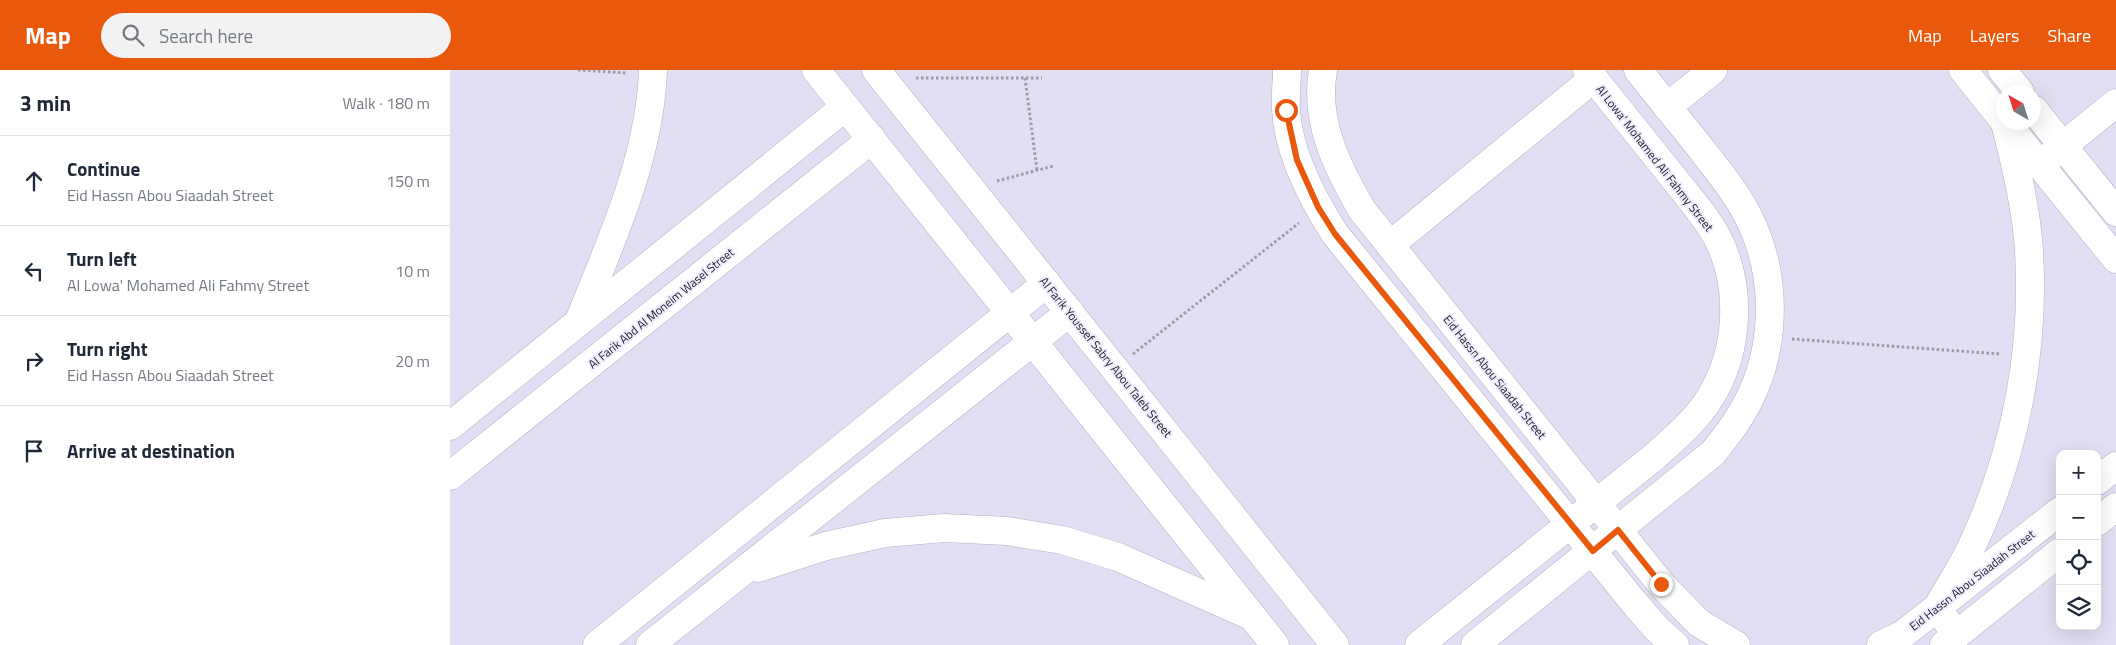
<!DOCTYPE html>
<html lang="en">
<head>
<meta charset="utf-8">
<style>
  :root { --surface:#fff; --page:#f2f2f3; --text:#1f2937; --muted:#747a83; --line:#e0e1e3; --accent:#ea580c }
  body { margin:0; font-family:"Titillium Web",sans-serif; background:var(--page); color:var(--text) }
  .controls { position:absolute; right:15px; bottom:15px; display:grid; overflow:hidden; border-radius:10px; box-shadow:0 5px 20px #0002 }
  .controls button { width:45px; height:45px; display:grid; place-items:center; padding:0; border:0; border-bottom:1px solid var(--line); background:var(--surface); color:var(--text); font:25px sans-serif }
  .compass { position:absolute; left:1546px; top:15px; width:45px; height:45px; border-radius:50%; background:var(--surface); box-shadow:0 5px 20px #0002; rotate:321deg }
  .stop { position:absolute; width:15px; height:15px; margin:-11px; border:4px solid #ea580c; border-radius:50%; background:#fff }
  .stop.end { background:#ea580c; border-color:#fff; box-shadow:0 1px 5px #0008 }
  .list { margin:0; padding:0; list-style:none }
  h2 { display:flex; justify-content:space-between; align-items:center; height:65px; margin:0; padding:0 20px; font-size:21px }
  h2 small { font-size:16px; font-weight:400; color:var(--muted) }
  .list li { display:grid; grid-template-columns:32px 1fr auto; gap:15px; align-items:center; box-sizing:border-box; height:90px; padding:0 20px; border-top:1px solid var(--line) }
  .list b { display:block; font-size:19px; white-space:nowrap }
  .list p { margin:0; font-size:16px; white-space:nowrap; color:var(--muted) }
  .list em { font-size:16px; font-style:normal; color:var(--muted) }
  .icon { flex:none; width:28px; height:28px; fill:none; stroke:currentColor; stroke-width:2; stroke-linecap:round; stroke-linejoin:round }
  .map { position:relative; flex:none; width:1666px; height:575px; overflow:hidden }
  header { display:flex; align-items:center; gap:30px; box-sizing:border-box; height:70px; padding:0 25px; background:var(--accent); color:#fff }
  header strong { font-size:24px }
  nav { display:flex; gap:28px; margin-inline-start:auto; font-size:18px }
  .search { width:350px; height:45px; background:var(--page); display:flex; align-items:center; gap:12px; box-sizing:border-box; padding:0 18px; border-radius:28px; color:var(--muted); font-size:19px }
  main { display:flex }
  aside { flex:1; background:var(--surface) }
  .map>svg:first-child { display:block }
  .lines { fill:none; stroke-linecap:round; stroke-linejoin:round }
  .minor-casing { stroke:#b2aec3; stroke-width:29 }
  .path { stroke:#9d9bab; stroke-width:3; stroke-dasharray:2.5 2.5; stroke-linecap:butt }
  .minor { stroke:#fff; stroke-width:28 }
  .route { stroke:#ea580c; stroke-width:6 }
  .labels { text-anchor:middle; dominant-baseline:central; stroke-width:4; stroke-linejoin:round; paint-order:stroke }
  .street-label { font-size:12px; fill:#212027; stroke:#f0ecfe }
</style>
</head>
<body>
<header>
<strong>Map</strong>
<div class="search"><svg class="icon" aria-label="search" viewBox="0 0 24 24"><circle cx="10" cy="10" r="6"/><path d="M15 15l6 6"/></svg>Search here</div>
<nav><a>Map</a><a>Layers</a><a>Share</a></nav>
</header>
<main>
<aside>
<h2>3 min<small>Walk · 180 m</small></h2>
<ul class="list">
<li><svg class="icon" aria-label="ahead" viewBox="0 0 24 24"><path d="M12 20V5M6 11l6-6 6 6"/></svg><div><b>Continue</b><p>Eid Hassn Abou Siaadah Street</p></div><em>150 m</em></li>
<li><svg class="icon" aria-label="left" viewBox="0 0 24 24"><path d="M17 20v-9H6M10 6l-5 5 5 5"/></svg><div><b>Turn left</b><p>Al Lowa' Mohamed Ali Fahmy Street</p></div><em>10 m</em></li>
<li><svg class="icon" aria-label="right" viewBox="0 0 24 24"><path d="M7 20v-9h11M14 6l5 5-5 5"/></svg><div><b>Turn right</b><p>Eid Hassn Abou Siaadah Street</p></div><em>20 m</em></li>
<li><svg class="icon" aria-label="arrive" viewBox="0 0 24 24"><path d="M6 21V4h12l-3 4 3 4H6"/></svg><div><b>Arrive at destination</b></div></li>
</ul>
</aside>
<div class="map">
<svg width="1666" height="575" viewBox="0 0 1666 575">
  <rect width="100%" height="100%" fill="#e2dff4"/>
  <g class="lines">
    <g class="minor-casing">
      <g id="minor">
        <path d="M366,0L825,575"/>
        <path d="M426,0L885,575"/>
        <path d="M837,0C837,13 835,26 836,39C838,82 862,128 885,164L1186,535L1207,559L1225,575"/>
        <path d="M873,0C864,51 887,97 912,140L1211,514L1249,553L1286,575"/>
        <path d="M1513,0L1554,51"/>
        <path d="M1552,0L1570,22"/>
        <path d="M1217,37L1263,0"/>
        <path d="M1584,40L1666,142"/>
        <path d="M1561,59L1666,189"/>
        <path d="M1598,88L1666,33"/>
        <path d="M940,175L1144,8"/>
        <path d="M129,251C161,171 200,88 203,0"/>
        <path d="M0,356L395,37"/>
        <path d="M0,406L422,69"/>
        <path d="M1647,411L1666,396"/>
        <path d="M1647,452L1666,437"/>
        <path d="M308,498L376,476L435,463L494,458L557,461L612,470L668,487L799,545"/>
        <path d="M1507,565L1487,538C1498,518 1511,499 1521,478C1566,383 1587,274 1578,168C1574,129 1565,91 1555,53"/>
        <path d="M147,575L597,213"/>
        <path d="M200,575L620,242"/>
        <path d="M969,575L1204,387C1224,369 1247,350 1261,326C1289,280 1292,217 1268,169C1255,144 1235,123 1218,101C1191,67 1164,34 1137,0"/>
        <path d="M1025,575L1263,383C1271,372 1281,361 1288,349C1327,290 1330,209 1298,146C1286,122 1268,101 1252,80C1231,53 1209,27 1188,0"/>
        <path d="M1431,575L1452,565L1610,441"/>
        <path d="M1494,575L1610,482"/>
      </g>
    </g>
    <g class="path">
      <path d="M128,0L177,3"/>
      <path d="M466,8H592"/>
      <path d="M575,8L587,100"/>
      <path d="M547,111L603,96"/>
      <path d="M1342,269L1551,284"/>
      <path d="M683,284L849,153"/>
    </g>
    <use href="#minor" class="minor"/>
  </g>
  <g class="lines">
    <path class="route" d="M836,40L847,90L868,137L885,164L1143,481L1168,460L1211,514"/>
  </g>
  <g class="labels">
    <g class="street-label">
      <text transform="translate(1205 88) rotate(52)">Al Lowa' Mohamed Ali Fahmy Street</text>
      <text transform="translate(211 238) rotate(-39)">Al Farik Abd Al Moneim Wasel Street</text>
      <text transform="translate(656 287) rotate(51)">Al Farik Youssef Sabry Abou Taleb Street</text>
      <text transform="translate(1045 307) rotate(51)">Eid Hassn Abou Siaadah Street</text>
      <text transform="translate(1522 510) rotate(-38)">Eid Hassn Abou Siaadah Street</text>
    </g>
  </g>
</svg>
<div class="controls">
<button>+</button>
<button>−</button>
<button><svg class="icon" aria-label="locate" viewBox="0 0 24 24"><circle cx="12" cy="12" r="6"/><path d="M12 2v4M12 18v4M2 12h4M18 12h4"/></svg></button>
<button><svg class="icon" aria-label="layers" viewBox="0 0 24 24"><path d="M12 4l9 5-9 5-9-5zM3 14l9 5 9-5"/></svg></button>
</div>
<svg class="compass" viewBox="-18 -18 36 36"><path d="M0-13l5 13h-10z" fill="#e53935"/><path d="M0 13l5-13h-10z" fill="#747a83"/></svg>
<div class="stop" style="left:836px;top:40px"></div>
<div class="stop end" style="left:1211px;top:514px"></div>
</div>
</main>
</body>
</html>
